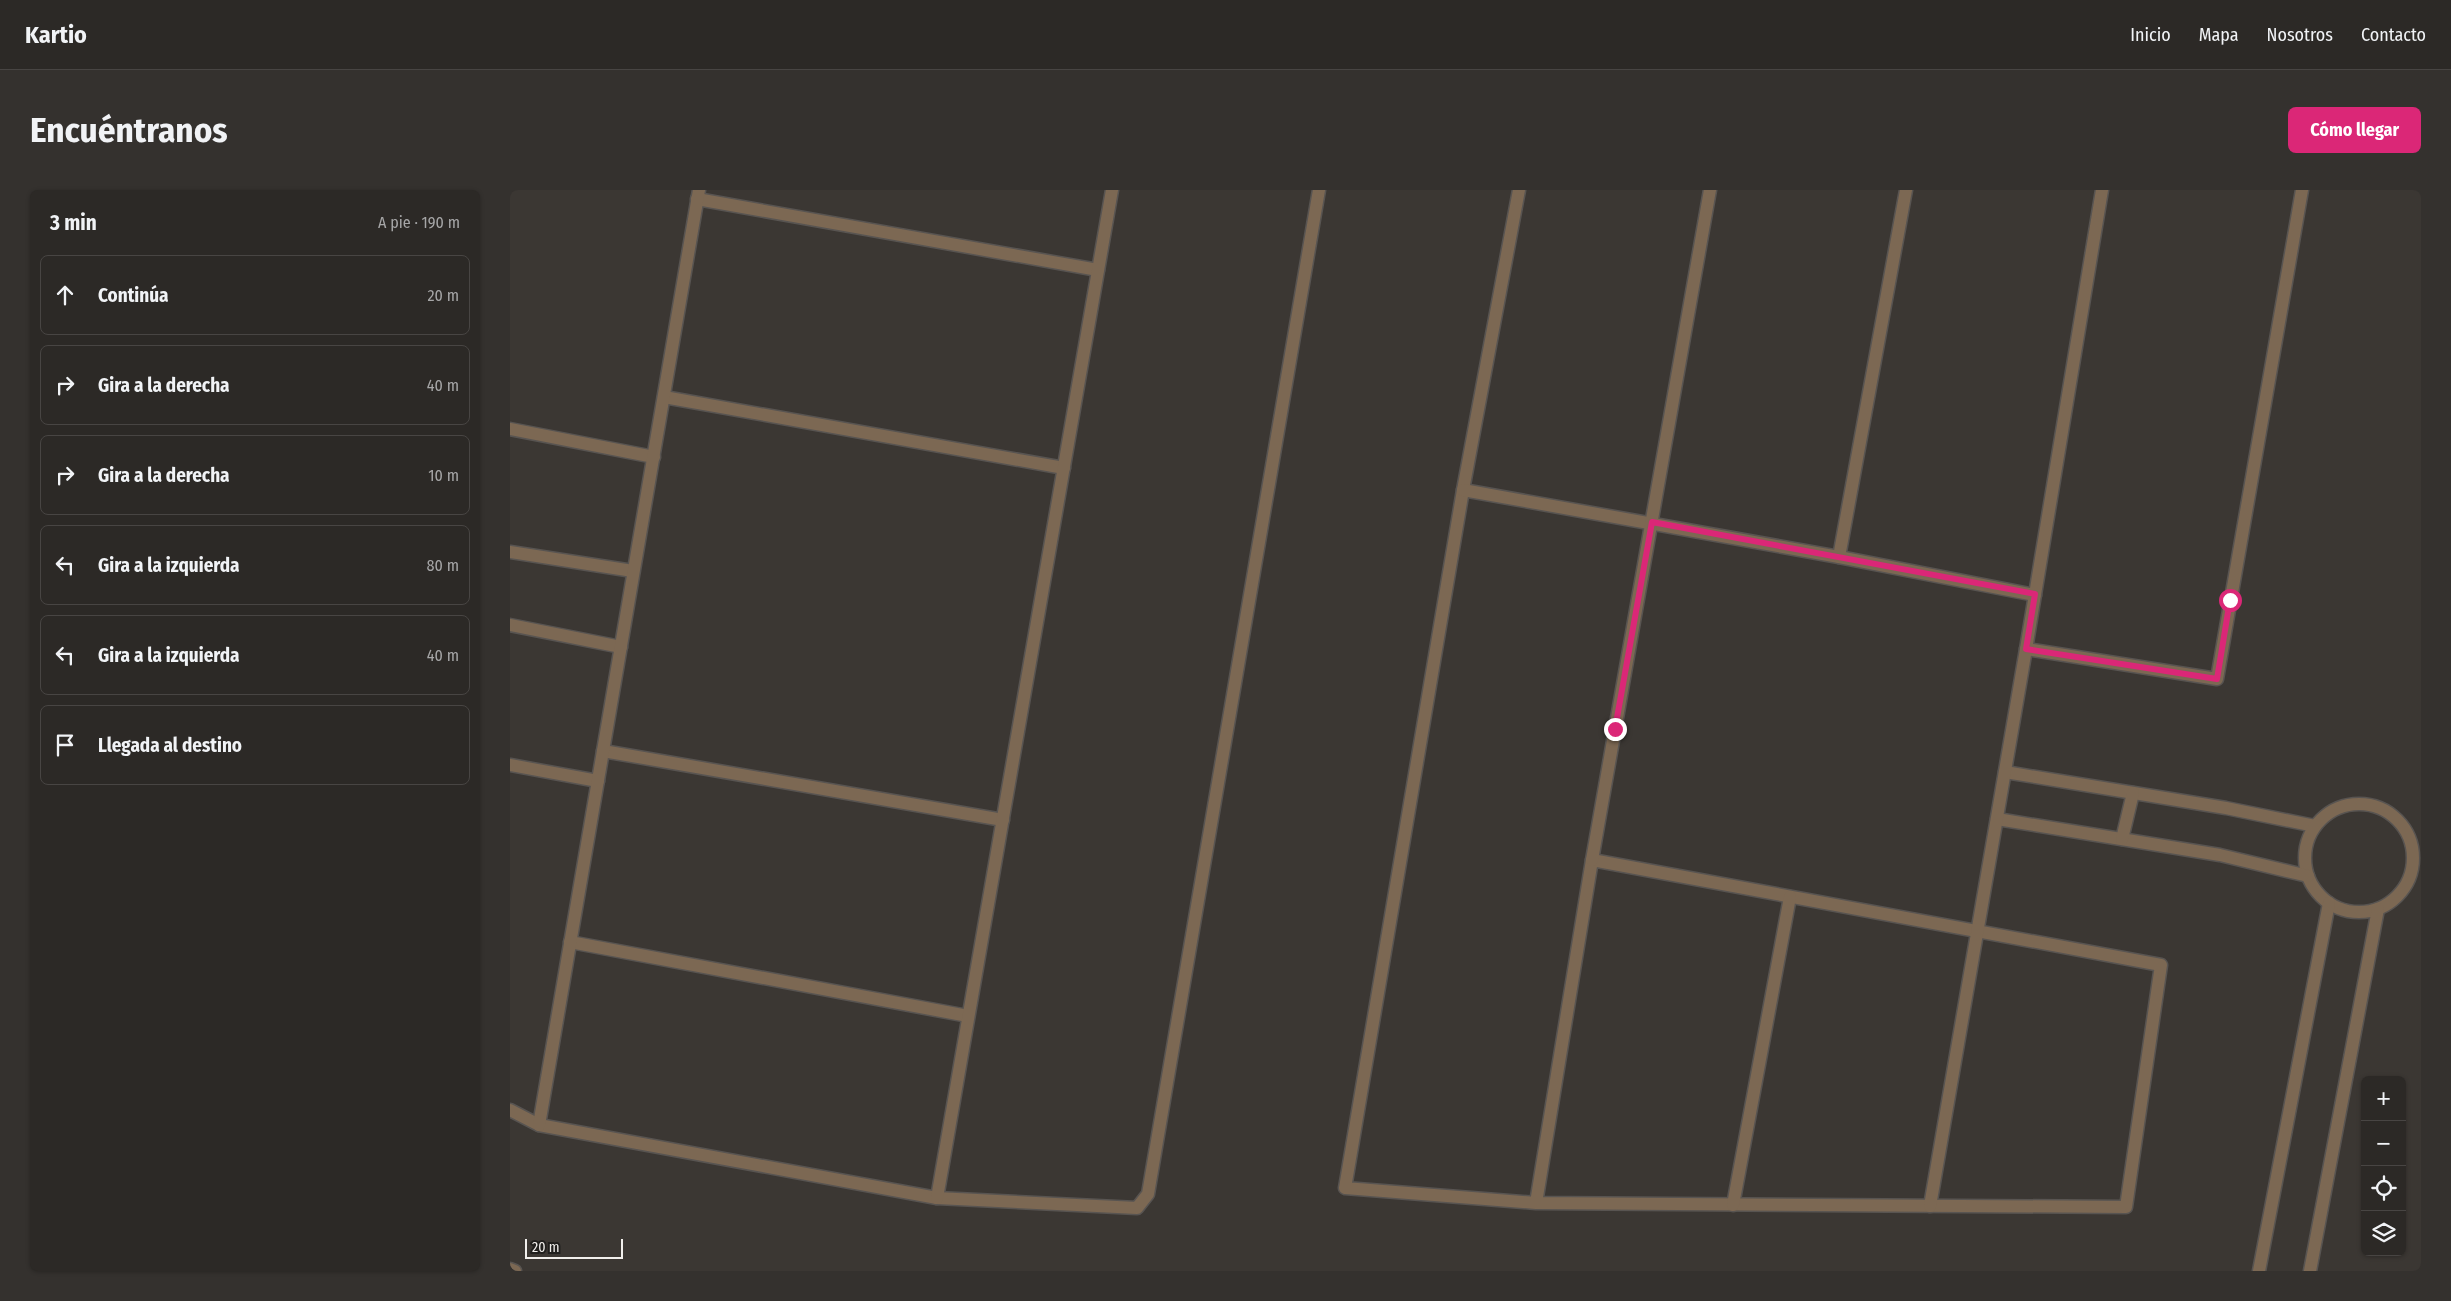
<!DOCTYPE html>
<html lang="es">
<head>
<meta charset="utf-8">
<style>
  :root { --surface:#2c2926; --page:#34312e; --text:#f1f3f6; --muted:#a6a6a7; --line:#484543; --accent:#db2777 }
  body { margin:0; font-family:"Fira Sans Condensed",sans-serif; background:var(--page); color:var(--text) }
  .controls { position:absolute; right:15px; bottom:15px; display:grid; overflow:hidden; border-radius:8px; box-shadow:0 1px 4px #0004 }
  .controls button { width:45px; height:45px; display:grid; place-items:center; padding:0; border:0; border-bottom:1px solid var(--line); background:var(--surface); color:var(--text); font:25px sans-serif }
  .scale { position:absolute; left:15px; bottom:12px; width:98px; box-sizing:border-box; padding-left:5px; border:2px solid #f1efec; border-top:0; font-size:14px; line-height:18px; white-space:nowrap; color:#f1efec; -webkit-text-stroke:4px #201f1d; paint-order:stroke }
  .stop { position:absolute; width:15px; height:15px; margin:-11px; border:4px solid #db2777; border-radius:50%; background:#fff }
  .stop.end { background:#db2777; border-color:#fff; box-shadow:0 1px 5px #0008 }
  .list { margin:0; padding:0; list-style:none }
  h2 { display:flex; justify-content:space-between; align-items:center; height:65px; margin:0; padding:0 20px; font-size:21px }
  h2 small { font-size:16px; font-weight:400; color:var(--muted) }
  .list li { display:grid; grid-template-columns:32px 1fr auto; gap:15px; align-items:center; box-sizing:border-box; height:80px; margin:0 10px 10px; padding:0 10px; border:1px solid var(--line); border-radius:8px }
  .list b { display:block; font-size:19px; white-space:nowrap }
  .list em { font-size:16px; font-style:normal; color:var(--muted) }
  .icon { flex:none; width:28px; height:28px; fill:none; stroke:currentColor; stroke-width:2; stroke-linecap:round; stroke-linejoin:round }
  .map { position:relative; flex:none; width:1911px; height:1081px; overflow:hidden; border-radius:8px }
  header { display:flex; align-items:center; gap:30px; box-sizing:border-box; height:70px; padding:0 25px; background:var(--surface); border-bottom:1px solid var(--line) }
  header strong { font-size:24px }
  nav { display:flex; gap:28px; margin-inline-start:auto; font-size:18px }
  .intro { display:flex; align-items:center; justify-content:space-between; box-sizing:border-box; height:120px; padding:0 30px }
  h1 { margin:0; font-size:35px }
  .button { padding:12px 22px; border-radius:8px; background:var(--accent); color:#fff; font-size:18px; font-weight:700 }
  main { display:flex; gap:30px; padding:0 30px }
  aside { flex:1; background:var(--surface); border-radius:8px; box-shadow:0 1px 4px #0004 }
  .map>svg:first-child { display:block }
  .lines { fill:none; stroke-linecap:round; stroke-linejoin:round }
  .minor-casing { stroke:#585451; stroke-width:15 }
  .minor { stroke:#7c6853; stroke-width:12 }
  .route { stroke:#db2777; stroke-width:6 }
</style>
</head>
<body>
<header>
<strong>Kartio</strong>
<nav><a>Inicio</a><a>Mapa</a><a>Nosotros</a><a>Contacto</a></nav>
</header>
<div class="intro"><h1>Encuéntranos</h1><a class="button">Cómo llegar</a></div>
<main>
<aside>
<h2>3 min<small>A pie · 190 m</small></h2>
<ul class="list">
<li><svg class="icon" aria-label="ahead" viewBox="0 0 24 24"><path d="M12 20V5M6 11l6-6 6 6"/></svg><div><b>Continúa</b></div><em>20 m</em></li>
<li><svg class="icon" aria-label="right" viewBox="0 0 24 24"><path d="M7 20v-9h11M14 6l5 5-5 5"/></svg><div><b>Gira a la derecha</b></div><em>40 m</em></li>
<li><svg class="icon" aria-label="right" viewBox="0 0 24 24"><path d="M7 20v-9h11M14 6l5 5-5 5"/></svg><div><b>Gira a la derecha</b></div><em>10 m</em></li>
<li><svg class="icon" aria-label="left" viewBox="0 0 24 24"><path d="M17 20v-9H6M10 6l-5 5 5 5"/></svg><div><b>Gira a la izquierda</b></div><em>80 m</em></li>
<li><svg class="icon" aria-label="left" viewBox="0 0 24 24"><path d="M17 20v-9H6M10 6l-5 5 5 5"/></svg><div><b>Gira a la izquierda</b></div><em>40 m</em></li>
<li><svg class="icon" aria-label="arrive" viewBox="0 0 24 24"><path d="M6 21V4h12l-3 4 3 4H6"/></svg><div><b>Llegada al destino</b></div></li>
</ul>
</aside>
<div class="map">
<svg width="1911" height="1081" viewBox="0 0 1911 1081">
  <rect width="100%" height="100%" fill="#3b3733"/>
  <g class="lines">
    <g class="minor-casing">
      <g id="minor">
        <path d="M1009,0L953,300L835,998L1026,1013L1616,1017L1651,775L1082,670L1026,1013"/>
        <path d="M187,9L588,80"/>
        <path d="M154,207L554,278"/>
        <path d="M0,239L144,267"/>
        <path d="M953,300L1329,367L1525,405"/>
        <path d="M0,362L123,381"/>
        <path d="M1329,367L1396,0"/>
        <path d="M0,435L111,457"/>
        <path d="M1516,459L1707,489L1792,0"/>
        <path d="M93,561L493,630"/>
        <path d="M0,575L88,591"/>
        <path d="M1495,582L1716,618L1805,636"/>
        <circle cx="1849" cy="668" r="54"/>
        <path d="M1487,629L1710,665L1798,686"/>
        <path d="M1612,649L1623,603"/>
        <path d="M1082,670L1200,0"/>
        <path d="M60,752L458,826"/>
        <path d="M0,920L29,935L427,1008L627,1018L638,1004L809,0"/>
        <path d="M29,935L189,0"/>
        <path d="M427,1008L602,0"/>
        <path d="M1223,1015L1280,707"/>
        <path d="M1420,1016L1516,459L1592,0"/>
        <path d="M0,1079L5,1081"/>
        <path d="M1749,1081L1819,713"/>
        <path d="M1800,1081L1868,719"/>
      </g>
    </g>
    <use href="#minor" class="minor"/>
  </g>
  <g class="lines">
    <path class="route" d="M1105,539L1142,332L1525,404L1516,459L1707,489L1720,410"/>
  </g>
</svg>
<div class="controls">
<button>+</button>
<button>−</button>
<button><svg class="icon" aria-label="locate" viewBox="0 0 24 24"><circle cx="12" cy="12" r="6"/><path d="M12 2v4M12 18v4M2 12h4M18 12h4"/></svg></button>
<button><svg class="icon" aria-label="layers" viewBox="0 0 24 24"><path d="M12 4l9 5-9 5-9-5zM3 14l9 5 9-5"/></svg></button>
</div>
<div class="scale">20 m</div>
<div class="stop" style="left:1720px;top:410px"></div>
<div class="stop end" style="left:1105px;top:539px"></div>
</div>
</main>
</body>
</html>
